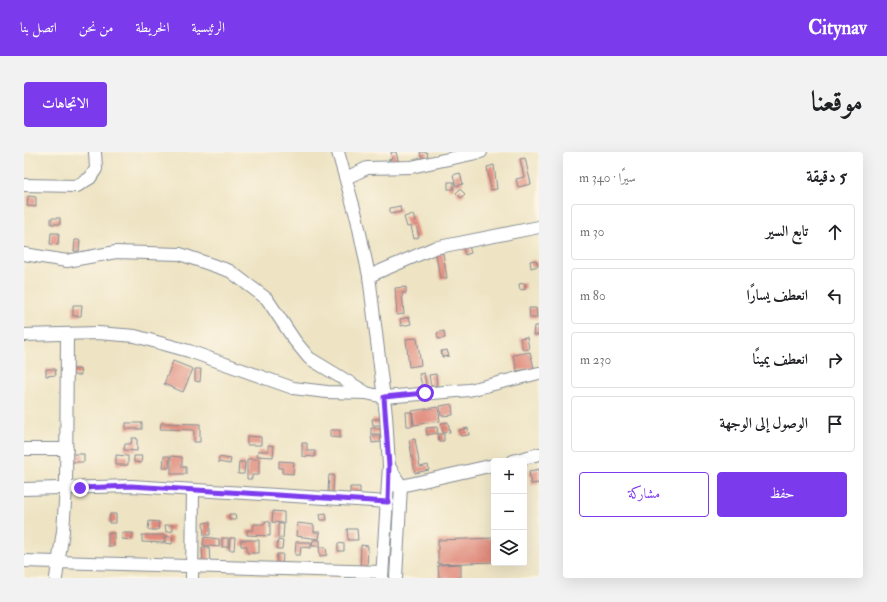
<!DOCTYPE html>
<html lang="ar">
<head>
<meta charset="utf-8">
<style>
  :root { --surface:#fff; --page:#f2f2f2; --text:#202124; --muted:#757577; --line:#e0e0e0; --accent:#7c3aed }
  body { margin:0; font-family:"IM FELL Double Pica",Amiri,serif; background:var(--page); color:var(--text); direction:rtl }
  .controls { position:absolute; right:12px; bottom:12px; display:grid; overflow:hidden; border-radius:4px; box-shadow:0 4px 16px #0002 }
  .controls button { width:36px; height:36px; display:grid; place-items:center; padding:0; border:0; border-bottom:1px solid var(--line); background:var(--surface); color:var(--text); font:20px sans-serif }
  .stop { position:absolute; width:12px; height:12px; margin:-9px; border:3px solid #7c3aed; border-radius:50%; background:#fff }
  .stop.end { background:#7c3aed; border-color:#fff; box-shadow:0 1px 4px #0008 }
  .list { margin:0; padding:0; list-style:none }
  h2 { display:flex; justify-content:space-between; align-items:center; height:52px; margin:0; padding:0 16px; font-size:17px }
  h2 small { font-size:13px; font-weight:400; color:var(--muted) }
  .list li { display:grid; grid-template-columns:26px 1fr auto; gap:12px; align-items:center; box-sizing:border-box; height:56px; margin:0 8px 8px; padding:0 8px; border:1px solid var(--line); border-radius:4px }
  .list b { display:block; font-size:15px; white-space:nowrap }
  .list em { font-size:13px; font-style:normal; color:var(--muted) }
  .actions { display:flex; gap:8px; padding:12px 16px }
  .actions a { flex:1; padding:9px 0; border:1px solid var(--accent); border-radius:4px; text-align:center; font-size:14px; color:var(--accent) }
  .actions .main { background:var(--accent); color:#fff }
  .icon { flex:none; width:22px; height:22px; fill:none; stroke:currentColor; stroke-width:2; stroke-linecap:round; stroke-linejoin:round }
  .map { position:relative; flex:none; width:515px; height:426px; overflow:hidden; direction:ltr; border-radius:4px }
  header { display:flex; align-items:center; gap:24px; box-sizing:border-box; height:56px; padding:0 20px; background:var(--accent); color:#fff }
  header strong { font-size:19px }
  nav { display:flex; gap:22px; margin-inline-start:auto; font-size:14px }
  .intro { display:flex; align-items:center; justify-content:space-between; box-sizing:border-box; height:96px; padding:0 24px }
  h1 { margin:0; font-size:28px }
  .button { padding:10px 18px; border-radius:4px; background:var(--accent); color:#fff; font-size:14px; font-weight:700 }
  main { display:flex; gap:24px; padding:0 24px }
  aside { flex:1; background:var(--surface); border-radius:4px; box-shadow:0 4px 16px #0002 }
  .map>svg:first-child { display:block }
  .building { fill:#e08b7d }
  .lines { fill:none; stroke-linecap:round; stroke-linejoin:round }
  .minor-casing { stroke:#848a91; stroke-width:14 }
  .minor { stroke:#fff; stroke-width:12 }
  .route { stroke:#7c3aed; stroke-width:5 }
</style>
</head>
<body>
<header>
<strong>Citynav</strong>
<nav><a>الرئيسية</a><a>الخريطة</a><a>من نحن</a><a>اتصل بنا</a></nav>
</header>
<div class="intro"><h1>موقعنا</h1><a class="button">الاتجاهات</a></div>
<main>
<aside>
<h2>5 دقيقة<small>سيرًا · 340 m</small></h2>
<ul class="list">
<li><svg class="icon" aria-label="ahead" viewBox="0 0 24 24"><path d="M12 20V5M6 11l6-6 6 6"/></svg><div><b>تابع السير</b></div><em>30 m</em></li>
<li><svg class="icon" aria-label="left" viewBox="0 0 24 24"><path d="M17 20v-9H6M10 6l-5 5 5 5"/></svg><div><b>انعطف يسارًا</b></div><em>80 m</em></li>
<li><svg class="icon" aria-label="right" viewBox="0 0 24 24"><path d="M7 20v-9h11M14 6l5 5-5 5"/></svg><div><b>انعطف يمينًا</b></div><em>230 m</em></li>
<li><svg class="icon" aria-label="arrive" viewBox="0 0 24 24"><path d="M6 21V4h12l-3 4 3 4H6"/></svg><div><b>الوصول إلى الوجهة</b></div></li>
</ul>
<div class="actions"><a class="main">حفظ</a><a>مشاركة</a></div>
</aside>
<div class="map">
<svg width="515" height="426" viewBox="0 0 515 426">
  <rect width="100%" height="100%" fill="#fcf5e5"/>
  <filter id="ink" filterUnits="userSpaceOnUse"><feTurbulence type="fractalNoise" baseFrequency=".025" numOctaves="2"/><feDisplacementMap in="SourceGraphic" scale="8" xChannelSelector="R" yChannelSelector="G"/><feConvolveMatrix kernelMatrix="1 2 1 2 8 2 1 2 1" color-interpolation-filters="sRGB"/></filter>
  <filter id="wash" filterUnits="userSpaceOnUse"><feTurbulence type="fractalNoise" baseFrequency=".012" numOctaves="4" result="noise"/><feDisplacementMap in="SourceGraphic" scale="16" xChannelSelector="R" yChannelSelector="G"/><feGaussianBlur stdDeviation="0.9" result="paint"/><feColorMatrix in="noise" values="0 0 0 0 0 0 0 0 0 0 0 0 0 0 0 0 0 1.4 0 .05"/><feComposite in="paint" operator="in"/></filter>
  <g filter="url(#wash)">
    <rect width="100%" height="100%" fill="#eee4c4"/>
    <g id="blocks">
      <g class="building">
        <path d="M367,0H372L375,12L366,14L364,8L368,7Z"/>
        <path d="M396,0H403L404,6L398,7Z"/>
        <path d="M501,6L507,32L494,35L492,27L500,25L496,7Z"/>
        <path d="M470,13L473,37L467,38L463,15Z"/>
        <path d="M436,21L439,32L432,34L429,23Z"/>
        <rect x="424" y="30" width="6" height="7"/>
        <path d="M436,37L441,42L437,46L432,41Z"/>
        <path d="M4,44L12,45V55L3,54Z"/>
        <path d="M376,54L377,60L366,62V56Z"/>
        <path d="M389,62L395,85L390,87L387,74L383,75L380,65Z"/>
        <rect x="27" y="66" width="9" height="6"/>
        <path d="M27,81H35L34,93L26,92Z"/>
        <path d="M51,88H56L55,99H50Z"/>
        <path d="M445,94L447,101L441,103L439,96Z"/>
        <path d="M419,101L423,126L416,127L412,102Z"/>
        <path d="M512,108L514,114L507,116L506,109Z"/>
        <path d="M501,131L502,137L496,138L495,132Z"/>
        <path d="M382,135V141H378L380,162L373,163L371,136Z"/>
        <path d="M49,153H58L57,164H49Z"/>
        <path d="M505,156H512L513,166H506Z"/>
        <path d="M385,165L387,172L377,174L376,167Z"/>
        <path d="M510,174H515V183H509Z"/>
        <path d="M420,179L421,186L414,187L413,181Z"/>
        <path d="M503,185L505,197L499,198L496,186Z"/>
        <path d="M393,186L397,213L385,215L382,187Z"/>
        <path d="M423,198L425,204L418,205L417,199Z"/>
        <path d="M506,200L510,216L493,219L489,203Z"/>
        <path d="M149,209L169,217L159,240L140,232Z"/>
        <path d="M22,217H31L32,223L22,224Z"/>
        <path d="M47,217H56L57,223H48Z"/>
        <path d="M171,217H177L176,230L171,229Z"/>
        <path d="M400,221L402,232L398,233L395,222Z"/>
        <path d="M412,222L413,234H407L405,223Z"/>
        <path d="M428,252L429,263L417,264L416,254Z"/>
        <path d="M414,255L416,269L390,273L388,259Z"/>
        <path d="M382,260H388L389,274H383Z"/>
        <path d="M348,267H356L357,273H349Z"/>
        <path d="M424,270L426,280L419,281L417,271Z"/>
        <rect x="102" y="271" width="16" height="6"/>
        <path d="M137,271L176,272V290H170V278L136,277Z"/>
        <path d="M413,275L414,281L403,283L402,276Z"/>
        <path d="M347,276H356L357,282H347Z"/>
        <path d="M444,276L445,283L437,284L435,278Z"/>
        <path d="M306,278H316V286L306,285Z"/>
        <path d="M414,282H420V289H415Z"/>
        <path d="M223,284L237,285V293H223Z"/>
        <path d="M347,284H356L357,290L348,291Z"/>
        <path d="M108,286H113V299L100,298L101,292H107Z"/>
        <path d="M391,287L396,315L404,313L405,318L391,321L385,288Z"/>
        <path d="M278,291H283V299H291V305L278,304Z"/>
        <path d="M244,293L250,294L249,305L233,304L234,299H244Z"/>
        <path d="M48,302H60V310H47Z"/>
        <path d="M92,303L104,304V313H92Z"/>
        <path d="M110,304H118L117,311L110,310Z"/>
        <path d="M140,304H146L145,316H139Z"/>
        <path d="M147,304L158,305V315H162V322H147Z"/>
        <path d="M195,305L207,307L206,312L194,310Z"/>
        <path d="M223,307H235V323H228V327H223Z"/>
        <path d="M255,309L270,310L269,322L258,321V316H255Z"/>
        <path d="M215,310H221L220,322H214Z"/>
        <path d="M515,317V331L507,332L505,319Z"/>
        <path d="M305,323H310L309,341L304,340Z"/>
        <path d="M326,335H336V345L326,344Z"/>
        <path d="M249,359L260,360V371L248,370Z"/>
        <path d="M302,361L303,368H297L296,362Z"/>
        <path d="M86,362H92V371H85Z"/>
        <path d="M205,362H211L212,368H205Z"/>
        <path d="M125,369L135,370L134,378H124Z"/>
        <path d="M241,369L246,370V384L223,383V378H229L230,372H241Z"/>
        <path d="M186,370V383H180L179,371Z"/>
        <path d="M273,371L290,373V380H296L295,387L272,384Z"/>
        <path d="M254,372H260L259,386H254Z"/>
        <path d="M141,373H149V379L142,380Z"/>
        <path d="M323,377H333L334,388H324Z"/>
        <rect x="84" y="381" width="6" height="13"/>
        <path d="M98,381H109L108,388L98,387Z"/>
        <path d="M118,383H140V391L118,390Z"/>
        <path d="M142,384L149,385L148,392L141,391Z"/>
        <path d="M180,385L195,387V395L179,393Z"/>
        <rect x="198" y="386" width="6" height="9"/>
        <path d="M206,386H211L210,398H205Z"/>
        <path d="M470,386V410L414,412V388Z"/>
        <path d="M217,388H235V401H223V394H217Z"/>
        <path d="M254,388L259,389L258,397H253Z"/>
        <path d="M289,388H296V394H288Z"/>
        <path d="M272,390H287V396L277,395L276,403H271Z"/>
        <path d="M314,391L320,392V399H314Z"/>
        <path d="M337,393L344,394L343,418L336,417Z"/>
        <path d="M178,395H185L186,411H179Z"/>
        <path d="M295,395H302L303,403L296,404Z"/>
        <path d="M253,402H259L258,414H252Z"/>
        <path d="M437,412V426H415L414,413Z"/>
      </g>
    </g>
  </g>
  <g filter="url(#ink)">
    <use href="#blocks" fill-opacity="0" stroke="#848a91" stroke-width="1"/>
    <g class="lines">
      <g class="minor-casing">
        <g id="minor">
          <path d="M314,0L333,67L345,124L362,263L365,314L358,426"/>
          <path d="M322,26L343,16L387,15L457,0"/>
          <path d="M0,33L53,34L66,26L72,17L71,0"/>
          <path d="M0,102L43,109L92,100L156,102L206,119L243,147L271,189L285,206L341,240"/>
          <path d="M345,124L410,96L515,75"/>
          <path d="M0,183L74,181L111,184L165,199L269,236L303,240L342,241L360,245L445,238L515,221"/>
          <path d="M0,297H43"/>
          <path d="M489,309L515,302"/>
          <path d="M365,314L377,334L372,426"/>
          <path d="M369,333L377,334L470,313"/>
          <path d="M0,337L107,334L364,350"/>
          <path d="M0,409L358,420"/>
          <path d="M32,426L39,379L42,336L43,182"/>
          <path d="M168,426L169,338"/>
        </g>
      </g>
      <use href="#minor" class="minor"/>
    </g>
  </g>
  <g class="lines" filter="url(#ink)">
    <path class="route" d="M56,336L107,334L364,350L365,314L360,245L401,241"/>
  </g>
</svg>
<div class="controls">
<button>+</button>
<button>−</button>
<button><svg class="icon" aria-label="layers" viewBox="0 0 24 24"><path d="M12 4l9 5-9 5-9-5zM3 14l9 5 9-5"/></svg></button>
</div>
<div class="stop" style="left:401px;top:241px"></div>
<div class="stop end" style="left:56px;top:336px"></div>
</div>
</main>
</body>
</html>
